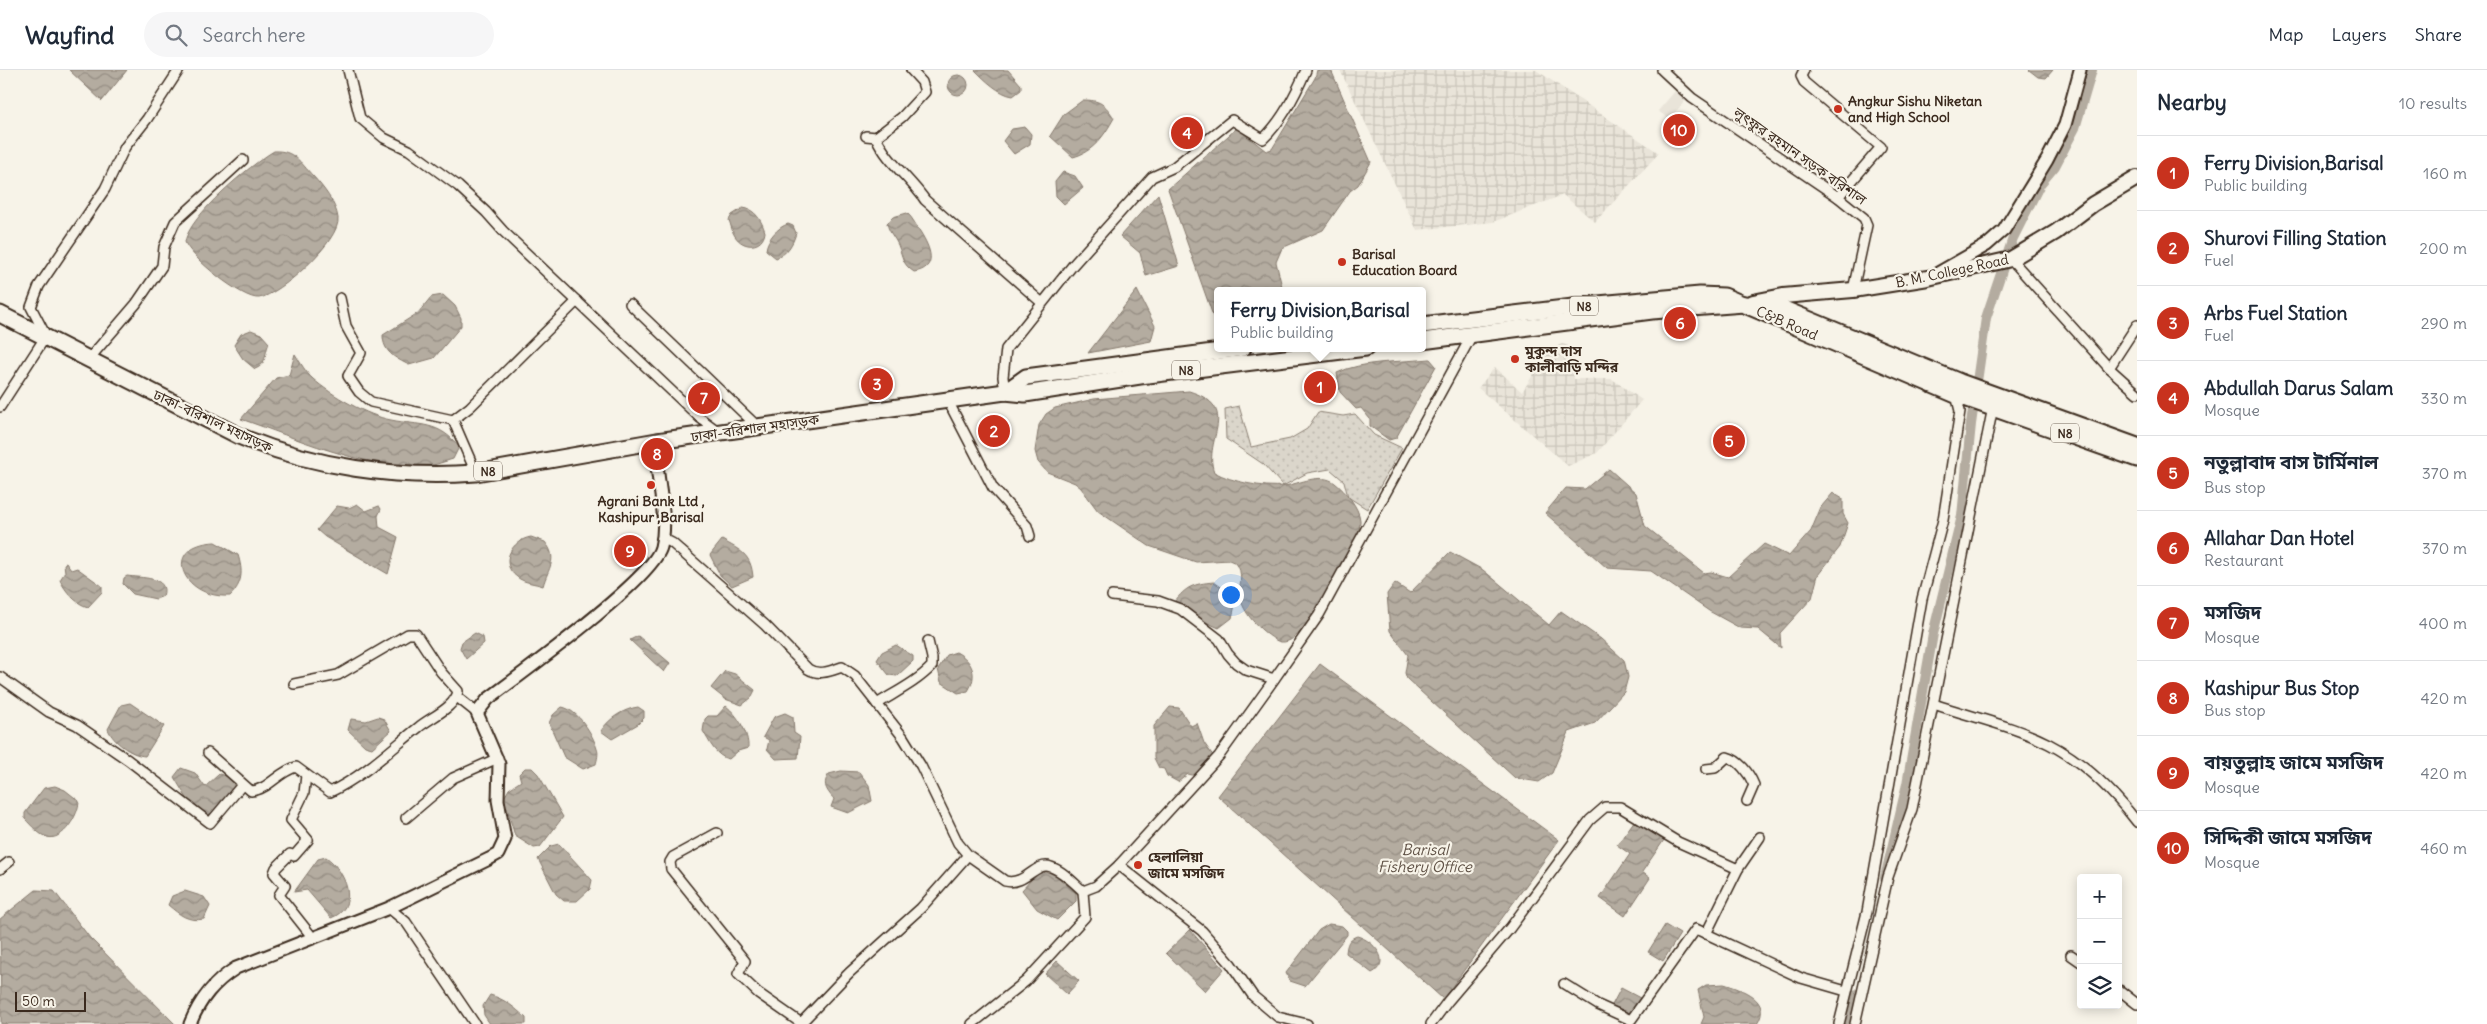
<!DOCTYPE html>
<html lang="en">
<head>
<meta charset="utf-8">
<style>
  :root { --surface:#fff; --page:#f6f6f7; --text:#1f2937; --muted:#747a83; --line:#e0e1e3; --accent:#c8321e }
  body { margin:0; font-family:Delius,"Noto Sans Bengali",sans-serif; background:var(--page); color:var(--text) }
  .controls { position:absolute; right:15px; bottom:15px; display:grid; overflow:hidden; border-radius:5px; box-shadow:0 2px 12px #0003 }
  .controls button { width:45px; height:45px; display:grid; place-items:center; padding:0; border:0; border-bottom:1px solid var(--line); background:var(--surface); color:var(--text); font:25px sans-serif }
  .scale { position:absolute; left:15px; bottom:12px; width:71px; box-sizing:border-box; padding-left:5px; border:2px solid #3b2a1e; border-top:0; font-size:14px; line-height:18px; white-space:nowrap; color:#3b2a1e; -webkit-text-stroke:4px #f7f3e8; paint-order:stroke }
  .you { position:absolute; left:1230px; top:524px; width:18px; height:18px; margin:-12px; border:4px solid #fff; border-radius:50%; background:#1a73e8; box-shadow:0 0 0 8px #1a73e833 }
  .badge { display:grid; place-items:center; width:32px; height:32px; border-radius:50%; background:var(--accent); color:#fff; font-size:16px; font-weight:700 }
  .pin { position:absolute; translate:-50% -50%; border:2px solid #fff; box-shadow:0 1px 5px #0006 }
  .popup { position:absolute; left:1214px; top:217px; width:212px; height:65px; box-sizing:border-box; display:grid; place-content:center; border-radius:5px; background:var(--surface); filter:drop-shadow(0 1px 4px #0005); font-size:16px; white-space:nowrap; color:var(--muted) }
  .popup b { font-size:19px; color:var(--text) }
  .popup::after { content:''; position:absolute; left:50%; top:100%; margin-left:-10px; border:10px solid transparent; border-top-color:var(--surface) }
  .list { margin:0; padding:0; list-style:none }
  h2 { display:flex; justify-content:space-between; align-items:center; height:65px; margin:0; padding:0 20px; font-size:21px }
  h2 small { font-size:16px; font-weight:400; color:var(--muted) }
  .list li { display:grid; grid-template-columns:32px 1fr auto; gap:15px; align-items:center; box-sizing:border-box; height:75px; padding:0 20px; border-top:1px solid var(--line) }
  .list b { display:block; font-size:19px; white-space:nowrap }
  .list p { margin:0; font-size:16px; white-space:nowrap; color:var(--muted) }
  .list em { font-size:16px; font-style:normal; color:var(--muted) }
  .icon { flex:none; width:28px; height:28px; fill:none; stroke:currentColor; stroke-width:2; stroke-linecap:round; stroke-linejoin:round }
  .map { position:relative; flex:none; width:2137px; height:954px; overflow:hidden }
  header { display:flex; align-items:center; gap:30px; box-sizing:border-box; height:70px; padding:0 25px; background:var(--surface); border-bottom:1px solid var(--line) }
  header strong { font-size:24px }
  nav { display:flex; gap:28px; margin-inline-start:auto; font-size:18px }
  .search { width:350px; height:45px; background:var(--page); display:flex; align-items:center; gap:12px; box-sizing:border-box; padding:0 18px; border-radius:28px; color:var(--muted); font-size:19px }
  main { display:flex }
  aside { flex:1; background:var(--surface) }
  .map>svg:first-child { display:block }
  .built { fill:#e9e4d9 }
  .industrial { fill:url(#industrial-grid) }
  .grass { fill:url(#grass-dots); stroke:#8b8074 }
  .water { fill:url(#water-waves); stroke:#84786c }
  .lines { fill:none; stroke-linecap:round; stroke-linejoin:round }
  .canal { stroke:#b4aca0; stroke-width:10 }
  .minor-casing { stroke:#3b2a1e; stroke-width:12 }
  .tertiary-casing { stroke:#3b2a1e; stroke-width:15 }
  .primary-casing { stroke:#3b2a1e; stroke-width:18 }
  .trunk-casing { stroke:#3b2a1e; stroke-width:19 }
  .minor { stroke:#f7f3e8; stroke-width:9 }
  .tertiary { stroke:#f7f3e8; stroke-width:11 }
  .primary { stroke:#f7f3e8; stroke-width:14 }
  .trunk { stroke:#f7f3e8; stroke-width:15 }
  .poi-dot { fill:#c8321e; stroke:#f7f3e8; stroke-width:2 }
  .labels { text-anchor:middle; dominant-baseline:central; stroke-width:4.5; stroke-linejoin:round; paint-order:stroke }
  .shield { fill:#f7f3e8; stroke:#73665b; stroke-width:1 }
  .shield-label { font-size:12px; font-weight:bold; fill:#3b2a1e }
  .poi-label { font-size:14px; font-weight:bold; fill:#3b2a1e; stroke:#f7f3e8; text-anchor:start }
  .street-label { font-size:14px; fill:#3b2a1e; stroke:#f7f3e8 }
  .water-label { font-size:15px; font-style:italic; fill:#5f5145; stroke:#f7f3e8 }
</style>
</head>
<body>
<header>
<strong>Wayfind</strong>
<div class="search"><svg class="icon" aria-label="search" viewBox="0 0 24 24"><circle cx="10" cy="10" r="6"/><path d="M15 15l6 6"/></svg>Search here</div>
<nav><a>Map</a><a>Layers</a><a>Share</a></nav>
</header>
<main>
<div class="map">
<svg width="2137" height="954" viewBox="0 0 2137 954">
  <defs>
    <pattern id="industrial-grid" width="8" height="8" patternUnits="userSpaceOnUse" patternTransform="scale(1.25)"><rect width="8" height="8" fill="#e9e4d9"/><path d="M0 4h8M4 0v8" fill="none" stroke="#c9c4ba"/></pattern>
    <pattern id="grass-dots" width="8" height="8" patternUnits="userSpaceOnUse" patternTransform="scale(1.25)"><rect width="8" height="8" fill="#dbd6cb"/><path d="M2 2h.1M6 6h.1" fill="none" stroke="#bdb8ae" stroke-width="1.8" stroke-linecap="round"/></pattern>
    <pattern id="water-waves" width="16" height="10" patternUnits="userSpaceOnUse" patternTransform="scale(1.25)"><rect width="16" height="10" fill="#b4aca0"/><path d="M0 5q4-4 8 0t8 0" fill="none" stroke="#948c82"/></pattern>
  </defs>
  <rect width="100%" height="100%" fill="#f7f3e8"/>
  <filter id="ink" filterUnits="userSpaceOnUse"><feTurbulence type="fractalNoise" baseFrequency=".02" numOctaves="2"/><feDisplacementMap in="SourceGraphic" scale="10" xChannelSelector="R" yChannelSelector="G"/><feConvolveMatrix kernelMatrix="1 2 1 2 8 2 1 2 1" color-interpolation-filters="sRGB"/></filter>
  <g filter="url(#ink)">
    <path class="built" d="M1676,20L1687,29L1669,49L1658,41Z"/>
    <g class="industrial">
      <path d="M1340,0H1536L1659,83L1595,152L1563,125L1493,152L1417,160Z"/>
      <path d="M1562,274L1569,276L1573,283L1574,309H1612L1642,330L1597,383L1568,396L1478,318L1495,297L1522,322L1549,280Z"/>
    </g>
    <path class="grass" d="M1239,336L1251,377L1290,369L1307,359L1318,342L1343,346L1355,344L1374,365L1402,378L1367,439L1348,427L1344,411L1330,399L1307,403L1283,416L1263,394L1226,369L1225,339Z"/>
    <g class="water">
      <path d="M69,0H127L102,31Z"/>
      <path d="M975,0H1008L1021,15V20L1013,26C999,24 985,10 975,0Z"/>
      <path d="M1317,0H1331L1371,92L1358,115L1350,121L1323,160L1282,178L1276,192L1283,221H1218L1217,257L1168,119L1237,58L1266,81L1272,79L1315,8Z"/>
      <path d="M2029,0H2053L2046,8L2038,7Z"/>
      <circle cx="958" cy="15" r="10"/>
      <path d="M1083,30C1100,30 1105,34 1114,48C1104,66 1093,82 1073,87L1050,66L1064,44Z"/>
      <path d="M1025,57L1031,64L1030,74L1014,84L1003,71L1012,59Z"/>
      <path d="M274,81C294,80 300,92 313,106C323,117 336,133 338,148C341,170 280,225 259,228C243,230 190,187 185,172C189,146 250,95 274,81Z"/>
      <path d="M1063,102L1075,106L1083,118L1064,134L1056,126L1055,112Z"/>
      <path d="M1158,124L1179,196L1146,206L1140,183L1120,166Z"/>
      <path d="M743,138C755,139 762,151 765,162C763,179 743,179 735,166C732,162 731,155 729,150L732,145Z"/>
      <path d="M907,143C913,148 916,156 921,163C930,178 939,198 914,202C902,194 903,187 898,175C894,166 889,163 887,153L893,147Z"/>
      <path d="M788,154L793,156L796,163C793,174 787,184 776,188L766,180C767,169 778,157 788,154Z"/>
      <path d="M1137,220L1155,256L1151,271L1088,283Z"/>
      <path d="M443,225L455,236L461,248V256L434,288L409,295C395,288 383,282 383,265L418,243L431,227Z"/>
      <path d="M251,260L261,264L269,273C264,284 267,295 255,299L243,289L234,275L241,264Z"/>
      <path d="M295,284C300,292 306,303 313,309C331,325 368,346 391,350C420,356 439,351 459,377L453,389C443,392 430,397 419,397C357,396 299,369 241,349L276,308L289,305Z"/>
      <path d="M1430,289L1436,296L1396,368L1389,370L1370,356V349L1361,338L1356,339L1340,322L1337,303C1361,291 1402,292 1430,289Z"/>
      <path d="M1189,321C1243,338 1202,369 1214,402C1232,412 1263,418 1284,416C1299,414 1321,402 1335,413C1345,421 1359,437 1360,450C1362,473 1310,563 1288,571C1283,573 1278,572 1274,569C1260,560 1242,543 1240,525C1239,513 1244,503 1236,493L1229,490L1196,492L1149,476L1098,441L1081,418L1075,413L1047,402L1038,392L1035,381L1039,355L1046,344L1055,338L1094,329Z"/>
      <path d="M1609,399L1636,423L1645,456L1704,503L1711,502L1728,507L1764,474L1789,486L1811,461L1821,437L1833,423L1843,429V444L1848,453L1840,477L1818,505L1812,528L1780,563L1781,578L1758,559L1740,558L1709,541L1651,501L1607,498L1545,443L1566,418L1585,419Z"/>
      <path d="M357,434L366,441L379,436L381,439L378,446L379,457L398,467L388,504L325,467L317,460L337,436L349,438Z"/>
      <path d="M531,467L545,472C559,489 548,498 543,516C535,513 524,513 517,507C498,493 512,470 531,467Z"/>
      <path d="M722,470C741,481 751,484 753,507L732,516L720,505L710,485Z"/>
      <path d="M215,472L238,485C243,501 243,513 230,526C181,529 160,475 215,472Z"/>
      <path d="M1450,482L1483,500L1549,555L1561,541L1601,569L1624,590L1628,607L1624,622L1595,653L1569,662L1552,703L1539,712L1515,708L1407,609L1405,603L1408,585L1390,561L1387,524L1395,513L1410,523Z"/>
      <path d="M66,493L71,500L77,498L102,516V522L88,537C76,534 65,521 60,510L65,502L64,494Z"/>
      <path d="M127,506C140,508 170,506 163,526L156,529L133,524L123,514L124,508Z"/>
      <path d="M1214,512L1227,521L1235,535L1232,548L1219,558L1197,548L1174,532C1187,516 1193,514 1214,512Z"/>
      <path d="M475,563L483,567L484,573L466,589L460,578L462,572Z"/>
      <path d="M638,566L670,593L664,602L630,570Z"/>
      <path d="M896,575L913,586V591L897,606L889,605L877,590L882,582Z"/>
      <path d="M956,582C973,591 978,605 968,621L958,623L941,612L938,599L947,585Z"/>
      <path d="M1320,594L1559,770L1443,929L1218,726Z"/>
      <path d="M725,601L735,604L755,620L751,628L742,635L725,629L711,618Z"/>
      <path d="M130,633L164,656L145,686C131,685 113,672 108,659L121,635Z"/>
      <path d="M726,636C738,645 749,664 748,678L738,681L729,689C716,687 709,671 703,661L705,649L708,646H717Z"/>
      <path d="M562,637C578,640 593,664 597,679C599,683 597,690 596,694L583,699L564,687L549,653L553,645Z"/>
      <path d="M638,637L644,641V648L638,654L612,669L601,661C609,648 624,639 638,637Z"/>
      <path d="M1170,637L1179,638L1191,656L1197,653L1204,673L1214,687L1203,695V700L1196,706L1188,704L1178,712L1167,706L1164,699L1159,698L1154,688V656Z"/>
      <path d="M785,643L793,647L794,663L800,667L798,688L776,689L767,679L769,670L763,667L774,647Z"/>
      <path d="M378,647L384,649L391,661L372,678L365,676L348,660L351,649L366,651Z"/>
      <path d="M181,698L195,703L205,717L219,704L226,706L234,713C235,726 219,739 209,745L191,735L174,707Z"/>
      <path d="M525,698H532L538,704L563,747L540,777L534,778L515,766L504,728L509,719L521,711L519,704Z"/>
      <path d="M841,701L859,702L869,715L872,731L848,743L831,737L834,729C826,720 822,714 829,704Z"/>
      <path d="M55,716L65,720L79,731C79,744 63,772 47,767C39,765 31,755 25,749V743L44,718Z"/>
      <path d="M1635,750L1664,770L1642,802L1650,808L1625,846L1600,828L1630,784L1617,775Z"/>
      <path d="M559,774L592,810L590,819L577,831H564L556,824L538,789L551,776Z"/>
      <path d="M326,787C345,800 361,837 331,848L307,820L294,822L318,789Z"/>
      <path d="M1040,800H1050L1076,823V831L1057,850L1037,839L1022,820Z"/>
      <path d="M36,820L54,821L90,868L175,954H1L0,849Z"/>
      <path d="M185,821L204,827L210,836L204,849C188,852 180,845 168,835L172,826Z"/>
      <path d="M1329,854L1342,856L1347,861V865L1305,916L1290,911L1286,903L1319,860Z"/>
      <path d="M1665,855L1680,864L1663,891L1648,882Z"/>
      <path d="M1190,860L1224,899L1205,921L1166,883Z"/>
      <path d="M1357,866C1373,870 1393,892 1372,903L1346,883C1347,874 1348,869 1357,866Z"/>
      <path d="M1057,891L1079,911L1067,924L1045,904Z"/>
      <path d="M1724,914C1741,919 1773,930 1757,954H1701L1704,947L1698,920L1706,915Z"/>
      <path d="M1621,918L1640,928L1629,947L1611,937Z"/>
      <path d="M490,925C505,929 515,938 526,948V954H490L484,945L483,936Z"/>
    </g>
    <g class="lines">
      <g class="canal">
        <path d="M1885,808L1907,714L1933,564L1962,446L1971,354L1986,248L2013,168L2040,114L2055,96L2075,58L2092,0"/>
        <path d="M1850,954L1857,924"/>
      </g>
      <g class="minor-casing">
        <g id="minor">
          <path d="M348,0L360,48L384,68L409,80L458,116L486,142L503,161L700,348L719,362"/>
          <path d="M1662,0L1692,28L1838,127L1864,148L1867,155L1853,220"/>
          <path d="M1804,0L1801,6L1804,12L1881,77L1838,127"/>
          <path d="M866,66L876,67L902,47L925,22L922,12L911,0"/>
          <path d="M876,67C887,92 910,108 925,130L1041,232"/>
          <path d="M2011,189L2109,298L2137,323"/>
          <path d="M340,228L346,256L361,283L348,306L359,322L371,332L453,350"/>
          <path d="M630,234L759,358"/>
          <path d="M88,290L136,234L162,196L164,177L175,152L243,90"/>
          <path d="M2109,298L2137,255"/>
          <path d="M1005,322L1003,307L1006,279L1073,195L1152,107L1174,97L1232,50L1263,69C1282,51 1296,24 1306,0"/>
          <path d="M948,331L993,418L1027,456L1030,466"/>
          <path d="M0,337L46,266L31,237L39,216L105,119L125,77L147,49L179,0"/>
          <path d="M453,350L470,337L577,231"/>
          <path d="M453,350L476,403"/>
          <path d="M662,468L672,473L765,555L808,599C819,606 830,601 842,597L855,606L903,667L921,696L958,773L968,785L1005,811C1026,816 1035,791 1051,797C1063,801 1074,813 1083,821"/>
          <path d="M1112,526L1158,531L1180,539L1219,569L1228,584L1236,593L1246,600L1274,609"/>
          <path d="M0,607L49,642L77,655L128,690L210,753L242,715"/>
          <path d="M457,627L477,643"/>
          <path d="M877,634C896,622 917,612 932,596V588L928,571"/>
          <path d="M1934,634C1971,647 2014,656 2049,674C2084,692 2113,721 2137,752"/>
          <path d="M208,683L251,721C268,720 278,702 296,697L330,722C364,706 390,680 419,657C431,647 455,638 458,621L441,602L416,564H408L338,605L294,614"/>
          <path d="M1706,699L1715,698L1727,687C1739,690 1749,703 1754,715L1747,731"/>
          <path d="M306,705L304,723L291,750L308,770L294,786L290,784L276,798L274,803L285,816L279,825L313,868"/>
          <path d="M406,748L453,708L498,688"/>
          <path d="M717,763L673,787L670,792L671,799L745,891L738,904L758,923L801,953L849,903L921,838L968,785"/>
          <path d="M1119,795L1202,861L1231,894L1253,926L1278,947L1307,954"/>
          <path d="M0,799L9,792"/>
          <path d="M389,838L406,852L475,954"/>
          <path d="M1706,864L1738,799L1760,767"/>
          <path d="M2071,885L2081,892"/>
          <path d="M1564,914L1598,935L1631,950L1696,859L1801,908L1846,921"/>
          <path d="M2118,919L2137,934"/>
          <path d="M972,954L1026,911L1085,847L1083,821L1096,816L1118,796L1219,686L1270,615L1319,545L1472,265"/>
          <path d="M1431,954L1448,931L1510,858L1590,750L1605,737H1620L1678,772L1738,799"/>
          <path d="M1839,954L1867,842L1922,529L1943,450L1960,341L1956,325"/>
          <path d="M1855,954L1888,807L1912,739L1993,337"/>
        </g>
      </g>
      <g class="tertiary-casing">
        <g id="tertiary">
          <path d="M1938,203L1987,175L2004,160L2047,90L2065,55L2080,0"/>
          <path d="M190,954C200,929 214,912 236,898L389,838L489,789L498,784L505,769L498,730L499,694L477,643L488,629C521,604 653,509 661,477C670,443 653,406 657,371"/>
        </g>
      </g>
      <g class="primary-casing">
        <path id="primary" d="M1753,232L1783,226L1853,220L1928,208L2011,189L2056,162L2093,134L2137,108"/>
      </g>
      <g class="trunk-casing">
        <g id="trunk">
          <path d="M0,244L239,366C313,397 396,409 476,403L657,371L1005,322L1025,324L1140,306L1366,278"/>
          <path d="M1422,255L1598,234L1700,225L1724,226L1956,325L2137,389"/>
          <path d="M1422,271L1652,241L1744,234L1779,237L1960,312L2137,376"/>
          <path d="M1005,322L1026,307L1243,278"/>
        </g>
      </g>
      <use href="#minor" class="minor"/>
      <use href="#tertiary" class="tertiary"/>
      <use href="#primary" class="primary"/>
      <use href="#trunk" class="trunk"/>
    </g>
  </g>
  <g class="poi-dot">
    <circle cx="1838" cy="39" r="5"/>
    <circle cx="1342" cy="192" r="5"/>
    <circle cx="1515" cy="289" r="5"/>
    <circle cx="651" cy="415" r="5"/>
    <circle cx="1138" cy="795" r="5"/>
  </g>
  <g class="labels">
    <g class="shield">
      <rect x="1570" y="226.5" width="28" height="19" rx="4"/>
      <rect x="1172" y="290.5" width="28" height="19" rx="4"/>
      <rect x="2051" y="353.5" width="28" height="19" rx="4"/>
      <rect x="474" y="391.5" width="28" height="19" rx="4"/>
    </g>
    <g class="shield-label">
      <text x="1584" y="236">N8</text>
      <text x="1186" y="300">N8</text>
      <text x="2065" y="363">N8</text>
      <text x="488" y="401">N8</text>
    </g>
    <g class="poi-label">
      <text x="1848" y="31">Angkur Sishu Niketan<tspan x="1848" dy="16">and High School</tspan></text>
      <text x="1352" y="184">Barisal<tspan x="1352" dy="16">Education Board</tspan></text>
      <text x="1525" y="281">মুকুন্দ দাস<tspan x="1525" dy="16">কালীবাড়ি মন্দির</tspan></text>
      <text x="651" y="431" text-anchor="middle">Agrani Bank Ltd ,<tspan x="651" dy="16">Kashipur ,Barisal</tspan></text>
      <text x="1148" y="787">হেলালিয়া<tspan x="1148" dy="16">জামে মসজিদ</tspan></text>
    </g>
    <g class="street-label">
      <text transform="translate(1800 86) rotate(35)">লুৎফুর রহমান সড়ক বরিশাল</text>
      <text transform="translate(1952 201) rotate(-12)">B. M. College Road</text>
      <text transform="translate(1787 253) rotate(23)">C&amp;B Road</text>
      <text transform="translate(213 351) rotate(25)">ঢাকা-বরিশাল মহাসড়ক</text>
      <text transform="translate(755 358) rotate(-8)">ঢাকা-বরিশাল মহাসড়ক</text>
    </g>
    <g class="water-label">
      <text x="1425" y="779">Barisal<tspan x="1425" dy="17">Fishery Office</tspan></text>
    </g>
  </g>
</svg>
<div class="controls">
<button>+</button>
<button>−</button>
<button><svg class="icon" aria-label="layers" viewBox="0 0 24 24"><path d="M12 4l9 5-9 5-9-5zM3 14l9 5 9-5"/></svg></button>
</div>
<div class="scale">50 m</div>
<div class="you"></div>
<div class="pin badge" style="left:1320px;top:317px">1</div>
<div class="popup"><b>Ferry Division,Barisal</b>Public building</div>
<div class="pin badge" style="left:994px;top:361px">2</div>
<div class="pin badge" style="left:877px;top:314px">3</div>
<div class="pin badge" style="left:1187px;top:63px">4</div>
<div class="pin badge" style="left:1729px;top:371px">5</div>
<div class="pin badge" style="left:1680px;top:253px">6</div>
<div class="pin badge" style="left:704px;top:328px">7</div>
<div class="pin badge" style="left:657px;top:384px">8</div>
<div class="pin badge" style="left:630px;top:481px">9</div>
<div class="pin badge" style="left:1679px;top:60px">10</div>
</div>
<aside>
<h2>Nearby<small>10 results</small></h2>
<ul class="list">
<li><span class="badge">1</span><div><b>Ferry Division,Barisal</b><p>Public building</p></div><em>160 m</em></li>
<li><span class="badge">2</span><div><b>Shurovi Filling Station</b><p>Fuel</p></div><em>200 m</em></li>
<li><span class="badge">3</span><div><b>Arbs Fuel Station</b><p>Fuel</p></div><em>290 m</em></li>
<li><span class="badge">4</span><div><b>Abdullah Darus Salam</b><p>Mosque</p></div><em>330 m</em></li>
<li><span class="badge">5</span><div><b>নতুল্লাবাদ বাস টার্মিনাল</b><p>Bus stop</p></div><em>370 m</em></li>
<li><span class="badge">6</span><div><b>Allahar Dan Hotel</b><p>Restaurant</p></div><em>370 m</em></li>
<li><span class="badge">7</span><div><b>মসজিদ</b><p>Mosque</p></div><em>400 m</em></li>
<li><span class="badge">8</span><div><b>Kashipur Bus Stop</b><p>Bus stop</p></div><em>420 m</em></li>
<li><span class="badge">9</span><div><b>বায়তুল্লাহ জামে মসজিদ</b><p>Mosque</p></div><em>420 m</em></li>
<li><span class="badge">10</span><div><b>সিদ্দিকী জামে মসজিদ</b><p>Mosque</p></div><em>460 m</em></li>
</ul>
</aside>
</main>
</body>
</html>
